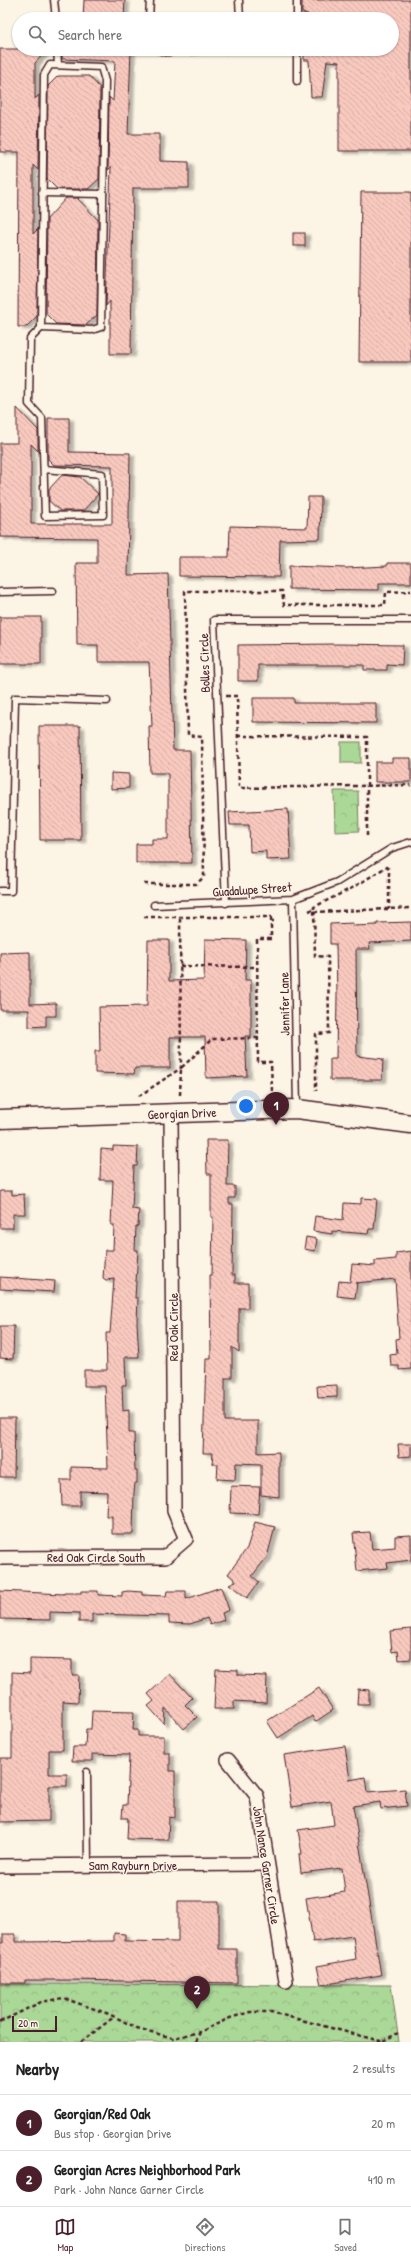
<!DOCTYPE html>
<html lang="en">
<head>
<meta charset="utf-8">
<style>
  :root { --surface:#fff; --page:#f2f2f2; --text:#222; --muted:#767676; --line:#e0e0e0; --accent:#4a1f2b }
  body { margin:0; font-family:"Patrick Hand",sans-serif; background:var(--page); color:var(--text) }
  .scale { position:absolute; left:12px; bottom:10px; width:45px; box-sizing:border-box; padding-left:4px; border:2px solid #4a1f2b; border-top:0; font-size:11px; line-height:14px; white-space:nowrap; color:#4a1f2b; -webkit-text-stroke:3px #fcf5e5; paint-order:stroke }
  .you { position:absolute; left:246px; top:1106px; width:14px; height:14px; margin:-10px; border:3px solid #fff; border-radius:50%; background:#1a73e8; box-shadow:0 0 0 6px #1a73e833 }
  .badge { display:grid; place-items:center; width:26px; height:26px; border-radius:50%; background:var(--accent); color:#fff; font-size:13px; font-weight:700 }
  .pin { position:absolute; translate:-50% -33px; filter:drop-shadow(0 1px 2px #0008) }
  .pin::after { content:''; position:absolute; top:21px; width:14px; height:12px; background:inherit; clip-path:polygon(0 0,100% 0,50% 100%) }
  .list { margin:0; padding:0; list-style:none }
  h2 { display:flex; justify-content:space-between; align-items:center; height:52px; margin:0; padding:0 16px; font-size:17px }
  h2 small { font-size:13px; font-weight:400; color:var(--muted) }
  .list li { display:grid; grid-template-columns:26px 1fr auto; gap:12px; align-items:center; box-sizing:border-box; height:56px; padding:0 16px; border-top:1px solid var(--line) }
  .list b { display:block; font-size:15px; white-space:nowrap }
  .list p { margin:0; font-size:13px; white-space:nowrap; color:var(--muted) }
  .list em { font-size:13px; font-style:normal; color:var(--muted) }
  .icon { flex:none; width:22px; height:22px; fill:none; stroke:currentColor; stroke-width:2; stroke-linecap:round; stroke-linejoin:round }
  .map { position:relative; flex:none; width:411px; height:2042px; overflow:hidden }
  .search { position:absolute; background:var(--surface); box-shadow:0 1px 3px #0004; left:12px; right:12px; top:12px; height:44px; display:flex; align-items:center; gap:10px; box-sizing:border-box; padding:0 14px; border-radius:22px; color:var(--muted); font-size:15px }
  .sheet { height:164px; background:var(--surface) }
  nav { display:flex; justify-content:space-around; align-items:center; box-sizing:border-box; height:56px; border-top:1px solid var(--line); background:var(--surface); font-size:11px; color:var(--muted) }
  nav a { display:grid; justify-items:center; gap:2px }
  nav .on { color:var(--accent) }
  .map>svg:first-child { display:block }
  .green { fill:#aad897; stroke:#7a7c61 }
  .forest { fill:url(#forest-crowns); stroke:#7a7c61 }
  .building { fill:url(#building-back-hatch); stroke:#4a1f2b; filter:url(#shadow) }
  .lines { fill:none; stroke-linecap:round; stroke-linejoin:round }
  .lane-casing { stroke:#4a1f2b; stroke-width:9 }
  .street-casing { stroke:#4a1f2b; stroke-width:16 }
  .secondary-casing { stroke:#4a1f2b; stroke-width:21 }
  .path { stroke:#4a1f2b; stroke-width:2.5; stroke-dasharray:4 3; stroke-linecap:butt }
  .lane { stroke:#fcf5e5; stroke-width:6 }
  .street { stroke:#fcf5e5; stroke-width:13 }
  .secondary { stroke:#fcf5e5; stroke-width:18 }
  .labels { text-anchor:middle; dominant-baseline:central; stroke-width:3; stroke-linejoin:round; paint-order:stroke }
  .street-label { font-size:13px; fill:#4a1f2b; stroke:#fcf5e5 }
</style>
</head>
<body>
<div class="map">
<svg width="411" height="2042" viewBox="0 0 411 2042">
  <defs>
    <pattern id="forest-crowns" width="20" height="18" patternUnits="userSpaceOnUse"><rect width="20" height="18" fill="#aad897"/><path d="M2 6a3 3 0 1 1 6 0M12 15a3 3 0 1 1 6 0" fill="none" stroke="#94b982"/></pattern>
    <pattern id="building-back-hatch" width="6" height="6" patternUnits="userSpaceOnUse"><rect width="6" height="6" fill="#f8c9be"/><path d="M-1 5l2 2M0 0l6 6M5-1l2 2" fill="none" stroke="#d6aca3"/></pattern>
    <filter id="shadow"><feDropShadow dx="4.5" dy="2.5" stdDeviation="1" flood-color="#0004"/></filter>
  </defs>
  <rect width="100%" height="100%" fill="#fcf5e5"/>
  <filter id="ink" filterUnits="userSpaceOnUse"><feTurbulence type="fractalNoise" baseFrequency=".025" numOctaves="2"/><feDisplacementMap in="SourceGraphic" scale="8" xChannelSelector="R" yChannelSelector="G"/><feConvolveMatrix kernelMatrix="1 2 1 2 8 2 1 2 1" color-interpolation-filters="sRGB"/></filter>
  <g filter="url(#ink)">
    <rect class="green" x="341" y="742" width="20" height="21"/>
    <g class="forest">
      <path d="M334,791H358L359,831L335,832Z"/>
      <path d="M0,1984L391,1985L399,2042H0Z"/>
    </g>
    <g class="building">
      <path d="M84,0H125L124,19H83Z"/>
      <path d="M302,0H411V151H339V62L327,61L322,97H311L309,60H304V50L392,49V19H308V14L302,13Z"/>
      <path d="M0,49H48L35,63V99L39,95L38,170L33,165V234L38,229L37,316L26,327H18L19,152H0Z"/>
      <path d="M62,49H131L128,134H160V161L189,162V188H133L131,354H110V301L106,306L111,167L108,170L109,97L113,101L115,61L62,59Z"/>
      <path d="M58,76H89L100,88L99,179L88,189H57L47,179L48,86Z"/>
      <path d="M361,192H411V362H359Z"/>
      <path d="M66,198H79L78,199L98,220L97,315L86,325L56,324L46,314L47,219Z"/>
      <rect x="293" y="233" width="12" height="13"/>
      <path d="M17,408L38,430V451L31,444V524H112V466L54,465L48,459V418H69V452L130,453L128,575L168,574L173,750H190L192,863H136V844H152V839H168V773H150L149,726H152L149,662H98V645H77L76,563H97V538L0,537V443H17Z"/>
      <path d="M62,475L80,477L98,494L83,511H60L49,501V489Z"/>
      <path d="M308,497H321L320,539L280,540L279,577L179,576V557H229L230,526L307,528Z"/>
      <path d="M387,563H411V583H379V590L289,589V566L346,568L387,566Z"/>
      <rect x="0" y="617" width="41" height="47"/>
      <path d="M338,644L403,645L402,665L387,664V670H364V665H258V681H238V645Z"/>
      <path d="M253,698H294V703H376V723L253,722Z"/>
      <path d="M39,726H80L81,840H40Z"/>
      <path d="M392,758H411V782H375V762H392Z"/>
      <path d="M111,773L129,774V788L111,789Z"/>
      <path d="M288,809L291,859L266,860V851L250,852L249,825H230L229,812Z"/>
      <path d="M411,922V941L369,943L370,949H356L357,1056L383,1059L382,1080H330V1059H336L337,995L336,944H330V924L353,923V926L377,925V923Z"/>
      <path d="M205,939L246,940L245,980H251V1036H245L247,1076L206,1078L205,1037H170V1068H135L134,1074L95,1073V1051H100L99,1007L147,1006L148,940H169V981L204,980Z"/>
      <path d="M30,952V1004L56,1003V1016H46V1026L29,1027V1010H0V953Z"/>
      <path d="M206,1140H228L227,1186H235V1198H229V1204H233L232,1275H235V1283H248V1308H239V1352L232,1347V1378H225V1421H258V1453L279,1452V1497L261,1495V1464L236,1463L235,1480L217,1479L218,1464H212L213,1453H203L206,1359H211L210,1275H212L213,1217H211V1174H207Z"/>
      <path d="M113,1146L138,1147L137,1166H134L132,1209L139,1210L138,1226H136L135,1250H138L135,1298H138L137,1323L139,1357H125L126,1385H122L123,1411L129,1410V1433H134L135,1471H137V1483H135L134,1492L133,1534H112V1516H106L107,1492L80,1491V1506H62L61,1480H71V1467L108,1468L105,1386H84V1370H107L106,1333H110L114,1279L106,1280L103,1278L105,1250H113L114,1225H111L113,1180H100L101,1149L113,1150Z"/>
      <path d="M0,1191H12V1195L24,1194L25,1214H13V1228H0Z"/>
      <path d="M361,1198L377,1199L374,1229H369L368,1234L332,1231V1234L313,1231L315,1216L343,1220L344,1203L361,1204Z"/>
      <path d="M306,1237L317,1239L315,1251L304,1249Z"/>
      <path d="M411,1251V1369L399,1370V1366H391L390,1355L397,1354L396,1339L399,1338L395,1279L355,1283H357L355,1298L337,1296L339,1281L350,1282L352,1264L375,1266V1261L396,1259V1253Z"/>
      <path d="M0,1277L55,1281L54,1292L0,1289Z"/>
      <path d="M0,1326H14L13,1359L0,1358Z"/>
      <path d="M337,1385V1397L318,1398L317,1386Z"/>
      <path d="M0,1418H15L14,1477H0Z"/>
      <path d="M398,1444H411V1456L399,1457Z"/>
      <path d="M231,1486L260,1487L258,1514L230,1513Z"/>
      <path d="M255,1522L275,1527L267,1557L252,1576L259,1582L247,1598L229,1584L236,1581L228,1574L247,1548Z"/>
      <path d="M370,1532L372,1549L395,1547V1536L411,1535V1560L387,1563L388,1568L357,1571L353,1533Z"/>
      <path d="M221,1587L229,1610L222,1613L224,1620L210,1625L207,1618L190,1624L169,1623V1616L92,1614V1622H79V1613L50,1612V1620L0,1619V1591L64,1594V1593H81V1591H98V1595L122,1596V1592L128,1591L142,1592V1595L166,1596L167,1591H186V1599Z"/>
      <path d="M411,1629V1659L399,1660L398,1651L392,1652L390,1631Z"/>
      <path d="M30,1659L72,1660V1675H79L78,1702L63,1701V1750H49V1774H67V1786H49V1821L0,1822V1758H12V1672L30,1673Z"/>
      <path d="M216,1669L238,1670V1675L267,1676L266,1703L234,1701V1709H214Z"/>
      <path d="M170,1674L192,1698L185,1705L197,1717L184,1729L165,1708L164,1724L148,1706L154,1701L148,1694Z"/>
      <path d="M319,1688L333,1710L315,1722L312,1716L278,1738L267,1721Z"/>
      <path d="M358,1689L369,1690V1704H357Z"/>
      <path d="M92,1711L134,1712L133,1730H138V1736H164V1753H170V1771H175V1818L169,1817L168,1840L127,1839L128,1818H122L123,1805H127L129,1755L92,1754V1761H72L73,1747H85L86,1729H91Z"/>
      <path d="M345,1746L350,1780L365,1777L367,1792L405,1789L407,1806L381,1809L380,1802L353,1806L381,1975L321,1985L317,1966L356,1959L353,1936L313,1942L306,1898L345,1892L342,1868L301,1873L299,1854H302L298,1830L334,1825L331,1801L292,1807L284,1755Z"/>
      <path d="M178,1901H219V1949H237V1983L69,1980H25V1983H0V1943H3V1934H15V1942L114,1941V1933L125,1934V1941L178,1942Z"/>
    </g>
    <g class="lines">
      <g class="lane-casing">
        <g id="lane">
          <path d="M54,0L56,19"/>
          <path d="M239,0L240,19"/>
          <path d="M297,0V19"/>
          <path d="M149,19L150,0"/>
          <path d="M57,49L58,65"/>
          <path d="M155,49L165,52L242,49"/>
          <path d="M297,49V81"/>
          <path d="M50,65L101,67L105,81L101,327L92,330L41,328L44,75Z"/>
          <path d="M42,193L103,194"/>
          <path d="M41,328L30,339L29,404L42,418L45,516L103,515L102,474L44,469"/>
          <path d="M0,592L53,591"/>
          <path d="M0,891H11L15,698L107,701"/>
          <path d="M293,899L297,1107"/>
          <path d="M226,903L214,620H411"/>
          <path d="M154,905L293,899L337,882L392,848L411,842"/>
          <path d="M87,1772L88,1865"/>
        </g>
      </g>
      <g class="street-casing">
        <g id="street">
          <path d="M0,1558L165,1557L186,1539L174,1511L171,1113"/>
          <path d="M228,1760L257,1796L286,1981"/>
          <path d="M0,1866L266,1864"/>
        </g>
      </g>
      <g class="secondary-casing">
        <path id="secondary" d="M0,1119L297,1109L411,1124"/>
      </g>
      <g class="path">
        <path d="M226,696H237L239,788L411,785"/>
        <path d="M238,736L367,737V839"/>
        <path d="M144,884H196L204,877L202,737L188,735L185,591H282L284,605H385L386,592L411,591"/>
        <path d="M314,909V907L354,887L386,867L389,869V909"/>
        <path d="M309,911L314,909L315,956L328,957L329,1033L316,1034V1091"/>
        <path d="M314,912L411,908"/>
        <path d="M144,917H271V921"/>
        <path d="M180,966L257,967"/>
        <path d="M272,1091L271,1062H258L257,939H271V921H276"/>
        <path d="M180,1095L181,1068L212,1039L258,1038"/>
        <path d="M139,1096L181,1068L180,917"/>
        <path d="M0,2022L41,2002L63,1998L109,2014L137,2028L173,2038L200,2032"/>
        <path d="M383,2041L398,2033"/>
        <path d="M81,2042L114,2017"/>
        <path d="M196,2042L200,2032L230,2018L250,2012H271L384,2042"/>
      </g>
      <use href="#lane" class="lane"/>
      <use href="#street" class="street"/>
      <use href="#secondary" class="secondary"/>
    </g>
  </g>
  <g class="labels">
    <g class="street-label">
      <text transform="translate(204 663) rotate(-92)">Bolles Circle</text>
      <text transform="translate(252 889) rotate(-4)">Guadalupe Street</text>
      <text transform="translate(284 1004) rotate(-91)">Jennifer Lane</text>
      <text transform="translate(182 1113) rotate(-2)">Georgian Drive</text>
      <text transform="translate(173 1327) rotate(-90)">Red Oak Circle</text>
      <text x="96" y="1557">Red Oak Circle South</text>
      <text x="133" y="1865">Sam Rayburn Drive</text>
      <text transform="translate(267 1865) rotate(81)">John Nance Garner Circle</text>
    </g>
  </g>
</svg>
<div class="scale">20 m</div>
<div class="you"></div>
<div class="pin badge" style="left:276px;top:1125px">1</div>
<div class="pin badge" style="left:197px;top:2009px">2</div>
<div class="search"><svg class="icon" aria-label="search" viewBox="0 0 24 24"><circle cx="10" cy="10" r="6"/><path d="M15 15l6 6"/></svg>Search here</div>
</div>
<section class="sheet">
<h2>Nearby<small>2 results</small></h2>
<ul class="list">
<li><span class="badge">1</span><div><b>Georgian/Red Oak</b><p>Bus stop · Georgian Drive</p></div><em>20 m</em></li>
<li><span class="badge">2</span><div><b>Georgian Acres Neighborhood Park</b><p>Park · John Nance Garner Circle</p></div><em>410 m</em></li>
</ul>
</section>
<nav>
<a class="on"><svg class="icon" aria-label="map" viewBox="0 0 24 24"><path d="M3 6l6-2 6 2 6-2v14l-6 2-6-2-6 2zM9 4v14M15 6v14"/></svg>Map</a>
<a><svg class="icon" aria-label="directions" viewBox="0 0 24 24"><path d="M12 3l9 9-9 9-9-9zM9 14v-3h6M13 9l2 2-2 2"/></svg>Directions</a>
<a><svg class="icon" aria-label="saved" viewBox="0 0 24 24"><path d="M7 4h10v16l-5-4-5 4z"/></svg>Saved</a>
</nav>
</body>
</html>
